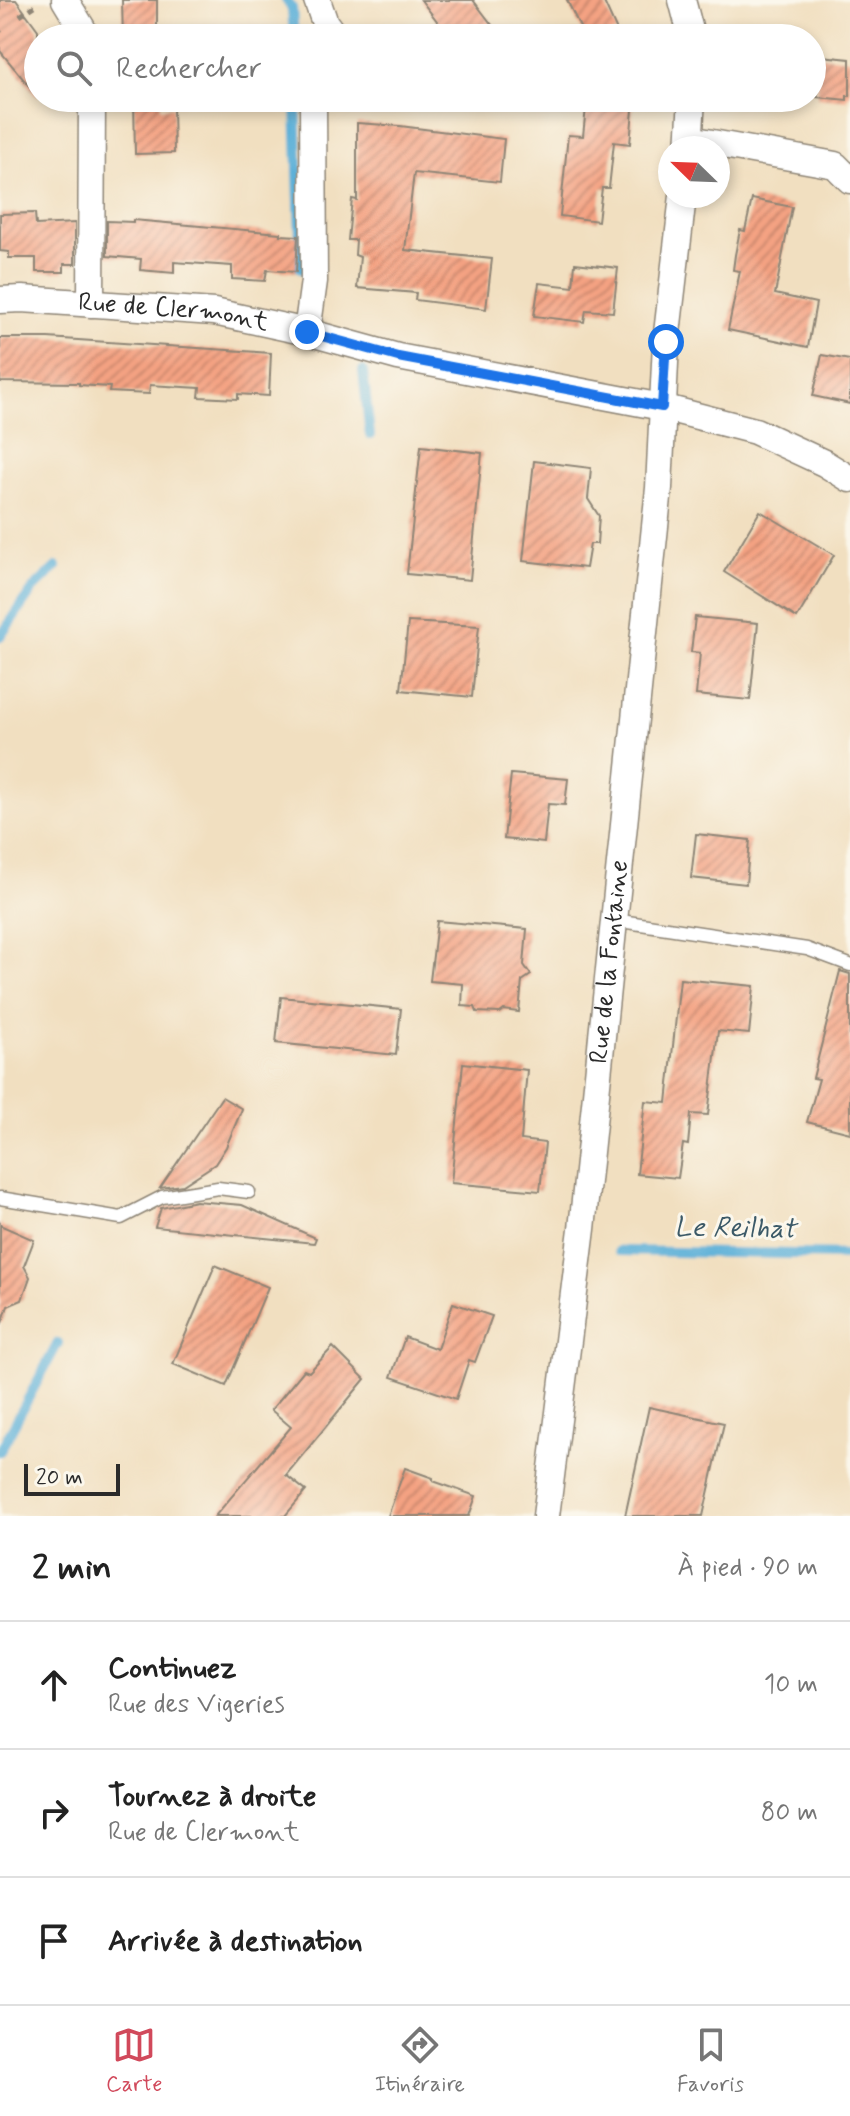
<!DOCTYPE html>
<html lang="fr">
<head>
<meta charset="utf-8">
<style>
  :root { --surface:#fff; --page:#f6f6f6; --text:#222; --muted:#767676; --line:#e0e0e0; --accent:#d1495b }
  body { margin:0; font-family:Mynerve,sans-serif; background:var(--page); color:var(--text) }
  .compass { position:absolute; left:658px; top:136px; width:72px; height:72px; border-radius:50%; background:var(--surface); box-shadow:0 4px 12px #0003; rotate:293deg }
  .scale { position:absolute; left:24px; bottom:20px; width:96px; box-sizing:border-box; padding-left:8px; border:4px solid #2b2b2b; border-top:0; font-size:22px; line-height:28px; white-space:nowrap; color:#2b2b2b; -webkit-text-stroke:6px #fbf7ec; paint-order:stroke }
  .stop { position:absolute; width:24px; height:24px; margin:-18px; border:6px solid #1a73e8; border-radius:50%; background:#fff }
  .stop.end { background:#1a73e8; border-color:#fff; box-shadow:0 2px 8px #0008 }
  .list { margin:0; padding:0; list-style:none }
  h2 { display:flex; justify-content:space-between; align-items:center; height:104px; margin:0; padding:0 32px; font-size:34px }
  h2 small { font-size:26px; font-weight:400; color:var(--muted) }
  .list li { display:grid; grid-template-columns:52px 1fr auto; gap:24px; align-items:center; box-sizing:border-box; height:128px; padding:0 32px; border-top:2px solid var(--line) }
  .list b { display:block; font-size:30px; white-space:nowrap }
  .list p { margin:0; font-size:26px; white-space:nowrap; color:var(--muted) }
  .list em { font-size:26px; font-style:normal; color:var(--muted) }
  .icon { flex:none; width:44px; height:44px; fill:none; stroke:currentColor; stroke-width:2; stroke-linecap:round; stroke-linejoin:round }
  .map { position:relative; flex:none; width:850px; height:1516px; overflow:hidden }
  .search { position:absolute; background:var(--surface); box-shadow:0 4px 12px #0003; left:24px; right:24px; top:24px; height:88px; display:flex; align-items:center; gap:20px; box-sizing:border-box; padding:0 28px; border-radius:44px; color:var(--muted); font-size:30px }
  .sheet { height:488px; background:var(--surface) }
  nav { display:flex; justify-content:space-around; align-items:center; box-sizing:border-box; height:112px; border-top:2px solid var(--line); background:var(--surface); font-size:22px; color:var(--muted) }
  nav a { display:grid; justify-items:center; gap:4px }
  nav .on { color:var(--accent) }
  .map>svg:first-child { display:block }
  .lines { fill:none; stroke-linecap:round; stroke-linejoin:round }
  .stream { stroke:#5db0d8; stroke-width:10 }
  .building { fill:url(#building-hatch) }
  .service-casing { stroke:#8e8576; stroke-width:15 }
  .minor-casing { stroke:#8e8576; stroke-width:29 }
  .path { stroke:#8e8576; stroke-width:5; stroke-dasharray:6 6; stroke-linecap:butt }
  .service { stroke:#fff; stroke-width:12 }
  .minor { stroke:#fff; stroke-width:26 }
  .route { stroke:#1a73e8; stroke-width:10 }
  .labels { text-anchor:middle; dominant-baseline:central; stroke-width:6; stroke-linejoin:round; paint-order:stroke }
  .street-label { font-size:26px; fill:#2b2b2b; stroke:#fbf7ec }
  .water-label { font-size:28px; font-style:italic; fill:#3c5a68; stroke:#fbf7ec }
</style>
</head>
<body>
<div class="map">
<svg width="850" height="1516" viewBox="0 0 850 1516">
  <defs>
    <pattern id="building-hatch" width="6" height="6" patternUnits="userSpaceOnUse" patternTransform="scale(2)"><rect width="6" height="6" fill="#f4a282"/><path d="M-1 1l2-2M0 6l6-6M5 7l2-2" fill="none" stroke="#c6846b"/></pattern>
  </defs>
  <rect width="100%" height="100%" fill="#fbf7ec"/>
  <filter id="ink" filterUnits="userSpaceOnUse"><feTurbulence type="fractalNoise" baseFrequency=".0125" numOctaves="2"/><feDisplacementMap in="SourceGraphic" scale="16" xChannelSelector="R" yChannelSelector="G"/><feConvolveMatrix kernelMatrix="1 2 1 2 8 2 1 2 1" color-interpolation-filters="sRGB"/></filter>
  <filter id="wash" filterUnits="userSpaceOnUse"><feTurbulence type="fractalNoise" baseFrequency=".006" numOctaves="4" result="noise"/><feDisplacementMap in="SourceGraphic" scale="32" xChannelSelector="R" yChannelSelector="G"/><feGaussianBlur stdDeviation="1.8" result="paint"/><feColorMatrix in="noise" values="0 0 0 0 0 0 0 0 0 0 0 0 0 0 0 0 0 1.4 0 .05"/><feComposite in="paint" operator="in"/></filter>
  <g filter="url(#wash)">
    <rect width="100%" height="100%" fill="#f1dfc0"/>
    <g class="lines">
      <g class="stream">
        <path d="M286,0L292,8L294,38"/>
        <path d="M296,100L301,269"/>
        <path d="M363,371L370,435"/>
        <path d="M0,637L33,589L56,567"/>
        <path d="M619,1251L850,1255"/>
        <path d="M0,1451L58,1343"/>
      </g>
    </g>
    <g id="blocks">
      <g class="building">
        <path d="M0,0H16L38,30V97L0,51Z"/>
        <path d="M122,0H157V38H123Z"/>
        <path d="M421,0H473L502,38H450Z"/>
        <path d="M567,0H603L617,31L600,38H585Z"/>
        <path d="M821,56L850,59V96H847V100L817,97Z"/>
        <path d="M134,98H160L161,108L173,107L174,153L135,154Z"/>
        <path d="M587,98H634L630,144L614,142L609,188H602L598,221L560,216L568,135L583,136Z"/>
        <path d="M357,123L400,126L504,139L500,182L414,173L405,250L492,259L486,309L415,300L416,293L357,288L360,257L355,255L356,240H348L352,199L357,200Z"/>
        <path d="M752,199L792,207L775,294L816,303L808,347L728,330L740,271L733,270L735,255L740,230L745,231Z"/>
        <path d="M35,213L36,225L75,223V264H64V272H36V258H9V252L0,251V214Z"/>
        <path d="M133,220L280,233V235L298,236L296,272L267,270L265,281L232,279V266L174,262V273L140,270L141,259L107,256V221L133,222Z"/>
        <path d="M575,263L618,268L613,312L586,310L584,322L534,316L539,283L573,287Z"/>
        <path d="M0,338H48L271,353L269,396L238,394V399L199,397L200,388L150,385L149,394L109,392L110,387L79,385V383L0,382Z"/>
        <path d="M822,355L850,360V404L813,396Z"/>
        <path d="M421,446L482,453L470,580L407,574Z"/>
        <path d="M534,461L591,468L588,499L599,516L597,544H590L586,568L523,561Z"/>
        <path d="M760,511L834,555L797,618L724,572Z"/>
        <path d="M695,617L758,623L750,700L696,695L700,653L691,652Z"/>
        <path d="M408,622L479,626L472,697L401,690Z"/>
        <path d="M511,774L568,779L565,805L548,804L544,843L504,839Z"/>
        <path d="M696,834L750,840L746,884L691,878Z"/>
        <path d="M437,921L527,929L524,965L531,975L522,981L519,1012L504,1010L500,1013L477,1012L475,1007L462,1006L463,984L430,981Z"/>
        <path d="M840,971L850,974V1133L807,1122L819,1079L813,1078Z"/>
        <path d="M680,979L754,986L749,1034L718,1031L708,1115L691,1114L688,1145L683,1144L678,1178L637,1174L645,1101L667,1103Z"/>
        <path d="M281,997L401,1009L396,1055L276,1043Z"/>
        <path d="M463,1063L527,1070L521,1140L545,1143L540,1191L451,1183Z"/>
        <path d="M222,1097L242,1109L226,1147L215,1164L183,1185L160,1188Z"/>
        <path d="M196,1201L242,1205L316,1238L314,1243L155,1227L161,1208Z"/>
        <path d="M0,1223L2,1226L34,1240L24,1266L30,1277L22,1300L8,1306L2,1323L0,1322Z"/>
        <path d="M215,1265L268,1287L226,1386L173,1364Z"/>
        <path d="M453,1303L492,1316L475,1362L469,1360L456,1399L391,1377L405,1337L437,1349Z"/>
        <path d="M333,1347L365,1379L286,1475L306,1491L285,1516H215L291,1427L271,1410L304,1370L309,1372Z"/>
        <path d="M649,1407L724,1423L703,1516H625Z"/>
        <path d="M405,1468L433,1478V1481L476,1496L469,1516H388Z"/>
      </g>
    </g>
  </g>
  <g filter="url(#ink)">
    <use href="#blocks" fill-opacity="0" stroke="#8e8576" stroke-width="2"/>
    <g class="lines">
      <g class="service-casing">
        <g id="service">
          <path d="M614,920L807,949L850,965"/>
          <path d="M0,1198L121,1218L162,1197L218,1188L249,1192"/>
        </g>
      </g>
      <g class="minor-casing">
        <g id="minor">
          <path d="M65,0L82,28L84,38"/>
          <path d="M317,0L325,23L336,38"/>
          <path d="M682,0L692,38"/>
          <path d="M690,139L835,165L850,180"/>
          <path d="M689,148L692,98"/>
          <path id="s1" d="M0,300L22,299L214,312L307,332L398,357L662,407L755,431L824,463L850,479"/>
          <path d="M91,304L92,98"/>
          <path d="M307,332L314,281L313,98"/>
          <path id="s2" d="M546,1516L582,1229L659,488L666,342L683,196"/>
        </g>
      </g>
      <g class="path">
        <path d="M20,16L39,3"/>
        <path d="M0,31L1,30"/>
      </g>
      <use href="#service" class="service"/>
      <use href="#minor" class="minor"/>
    </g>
  </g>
  <g class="lines" filter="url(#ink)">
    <path class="route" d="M307,332L398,357L662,407L666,342"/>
  </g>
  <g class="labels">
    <g class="street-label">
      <text stroke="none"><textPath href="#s1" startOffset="174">Rue de Clermont</textPath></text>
      <text stroke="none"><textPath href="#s2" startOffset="558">Rue de la Fontaine</textPath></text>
    </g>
    <g class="water-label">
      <text transform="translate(735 1229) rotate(1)">Le Reilhat</text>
    </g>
  </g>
</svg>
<svg class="compass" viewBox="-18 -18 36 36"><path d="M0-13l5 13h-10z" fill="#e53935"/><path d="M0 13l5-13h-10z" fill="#767676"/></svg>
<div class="scale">20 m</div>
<div class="stop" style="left:666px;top:342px"></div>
<div class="stop end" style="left:307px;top:332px"></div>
<div class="search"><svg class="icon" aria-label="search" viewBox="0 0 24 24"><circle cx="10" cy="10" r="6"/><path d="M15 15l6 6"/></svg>Rechercher</div>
</div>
<section class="sheet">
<h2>2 min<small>À pied · 90 m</small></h2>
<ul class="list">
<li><svg class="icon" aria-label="ahead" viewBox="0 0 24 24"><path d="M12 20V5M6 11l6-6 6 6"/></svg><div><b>Continuez</b><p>Rue des Vigeries</p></div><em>10 m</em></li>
<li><svg class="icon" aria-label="right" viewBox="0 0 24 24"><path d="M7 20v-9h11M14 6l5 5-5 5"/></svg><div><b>Tournez à droite</b><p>Rue de Clermont</p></div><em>80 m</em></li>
<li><svg class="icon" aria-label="arrive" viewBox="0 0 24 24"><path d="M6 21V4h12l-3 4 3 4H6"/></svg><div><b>Arrivée à destination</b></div></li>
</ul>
</section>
<nav>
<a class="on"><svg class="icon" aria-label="map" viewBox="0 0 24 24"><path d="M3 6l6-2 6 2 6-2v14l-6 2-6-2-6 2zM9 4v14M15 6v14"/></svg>Carte</a>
<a><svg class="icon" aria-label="directions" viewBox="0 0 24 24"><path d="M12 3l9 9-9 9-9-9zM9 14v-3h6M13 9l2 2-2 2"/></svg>Itinéraire</a>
<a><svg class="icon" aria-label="saved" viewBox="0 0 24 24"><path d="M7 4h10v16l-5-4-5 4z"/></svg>Favoris</a>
</nav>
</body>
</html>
